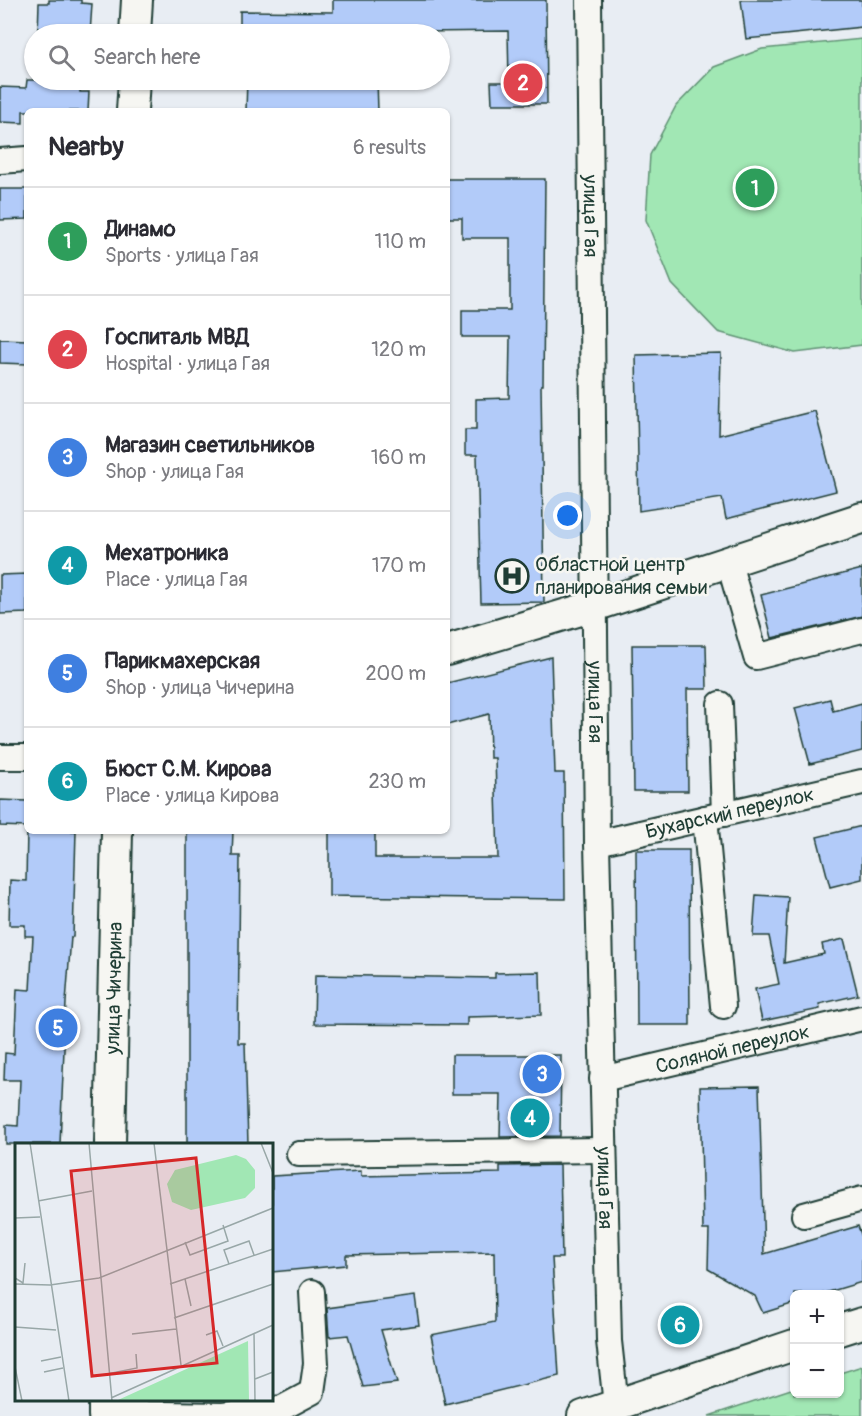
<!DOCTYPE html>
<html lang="en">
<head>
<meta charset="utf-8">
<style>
  :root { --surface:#fff; --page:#f2f2f3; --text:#2b2b33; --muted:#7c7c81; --line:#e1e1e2; --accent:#2563eb }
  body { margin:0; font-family:Pangolin,sans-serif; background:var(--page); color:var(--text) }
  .controls { position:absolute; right:18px; bottom:18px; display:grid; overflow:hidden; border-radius:9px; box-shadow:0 2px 4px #0004 }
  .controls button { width:54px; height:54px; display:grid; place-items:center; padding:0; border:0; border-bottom:2px solid var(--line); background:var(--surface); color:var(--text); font:30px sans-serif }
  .you { position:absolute; left:568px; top:516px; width:21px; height:21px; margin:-15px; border:4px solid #fff; border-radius:50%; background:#1a73e8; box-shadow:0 0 0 9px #1a73e833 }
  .badge { display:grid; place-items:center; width:39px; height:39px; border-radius:50%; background:var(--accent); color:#fff; font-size:20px; font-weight:700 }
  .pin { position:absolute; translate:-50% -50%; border:3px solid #fff; box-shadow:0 2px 6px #0006 }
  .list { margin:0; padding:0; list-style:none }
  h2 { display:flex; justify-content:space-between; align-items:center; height:78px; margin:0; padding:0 24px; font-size:26px }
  h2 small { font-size:20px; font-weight:400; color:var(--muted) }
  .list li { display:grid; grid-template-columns:39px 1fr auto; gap:18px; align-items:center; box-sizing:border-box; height:108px; padding:0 24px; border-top:2px solid var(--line) }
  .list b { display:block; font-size:22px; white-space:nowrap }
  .list p { margin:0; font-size:20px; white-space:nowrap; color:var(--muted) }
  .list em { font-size:20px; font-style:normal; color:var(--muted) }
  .icon { flex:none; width:33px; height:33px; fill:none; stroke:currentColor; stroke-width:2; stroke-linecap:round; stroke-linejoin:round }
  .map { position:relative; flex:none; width:862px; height:1416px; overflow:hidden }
  .search { position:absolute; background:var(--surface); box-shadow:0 2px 4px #0004; left:24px; top:24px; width:426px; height:66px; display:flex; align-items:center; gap:15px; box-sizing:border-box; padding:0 21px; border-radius:33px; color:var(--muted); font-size:22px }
  .panel { position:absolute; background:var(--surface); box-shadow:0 2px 4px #0004; left:24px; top:108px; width:426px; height:726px; border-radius:9px }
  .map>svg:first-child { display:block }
  .green { fill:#a1e7b4; stroke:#609274; stroke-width:1.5 }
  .building { fill:#b2cbf9; stroke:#1f3d34; stroke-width:1.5 }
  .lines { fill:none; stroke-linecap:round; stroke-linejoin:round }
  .minor-casing { stroke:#1f3d34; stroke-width:28 }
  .major-casing { stroke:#1f3d34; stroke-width:34 }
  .minor { stroke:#f6f6f2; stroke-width:24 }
  .major { stroke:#f6f6f2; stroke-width:30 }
  .labels { text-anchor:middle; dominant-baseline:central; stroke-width:5; stroke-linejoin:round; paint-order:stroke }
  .street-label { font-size:20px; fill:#1f3d34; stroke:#f6f6f2 }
  .poi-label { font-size:20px; fill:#1f3d34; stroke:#f6f6f2; text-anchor:start }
  .inset-road { fill:none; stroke:#98a7a7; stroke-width:1.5 }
  .view { fill:#d62828; fill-opacity:0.15; stroke:#d62828; stroke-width:3 }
  .inset-edge { fill:none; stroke:#1f3d34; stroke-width:3 }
</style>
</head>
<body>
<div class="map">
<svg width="862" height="1416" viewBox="0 0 862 1416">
  <rect width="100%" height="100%" fill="#e8edf3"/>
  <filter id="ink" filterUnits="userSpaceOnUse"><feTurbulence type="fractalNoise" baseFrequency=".0167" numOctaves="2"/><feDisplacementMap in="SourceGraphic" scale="12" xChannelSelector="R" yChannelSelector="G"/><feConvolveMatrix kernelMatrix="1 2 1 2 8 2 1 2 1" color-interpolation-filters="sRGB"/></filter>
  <g filter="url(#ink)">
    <g class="green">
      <path d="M862,39V345L795,353L718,332L672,284L646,220L650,155L676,106L714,67L762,49Z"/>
      <path d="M862,1366V1416H709L794,1388V1394H840V1373Z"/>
    </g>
    <g class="building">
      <path d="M49,0H81V3L92,4L90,34H38L39,3H49Z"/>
      <path d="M333,0H546L547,104H492L491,82H509L508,31L240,34V11L333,12Z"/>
      <path d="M741,0H862V27L746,39Z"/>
      <path d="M27,80H80V92H89L88,111H23V123L0,122V87L26,88Z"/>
      <path d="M247,80H377L378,111H246Z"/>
      <path d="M447,179H545L543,385H541L544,602L481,603L477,455H465V430H476V399L509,398L510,337H462V310H510V238H462V218H447Z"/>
      <path d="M0,189H27V219L0,220Z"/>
      <path d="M0,339L27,340V364L0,363Z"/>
      <path d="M721,353L719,435L815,411L836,491L726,519L722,498L639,511L636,355Z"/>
      <path d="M862,569V616L772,638L761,595Z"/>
      <path d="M27,574V613L0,614V575Z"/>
      <path d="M632,645H706L707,689H687L688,791H634Z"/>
      <path d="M551,657L555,773H564L565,899L329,896V831H375V858H498L495,758H490L489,714L447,725V683Z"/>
      <path d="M830,699L833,711L862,703V751L810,764L795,708Z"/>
      <path d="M0,800L27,801V827L0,826Z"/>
      <path d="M862,826V879L830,887L817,837Z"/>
      <path d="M27,831H76L73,937H71L66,1002L60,1144H6V1125L18,1126L20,1080H4L5,1053L14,1054L17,989L30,990L33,936H25V925H9L10,880L26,881Z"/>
      <path d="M187,831H233L232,856H240L238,1043H245L248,1144H187Z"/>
      <path d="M636,850H689L690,1025H637Z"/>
      <path d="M756,895L788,897L784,963L824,954L822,944L844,939L858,995L819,1004L820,1009L762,1021L755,989L779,984L769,936H753Z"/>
      <path d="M540,972L541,1015L467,1017V1025L314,1024L315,975L495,978V973Z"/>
      <path d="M452,1055H561L560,1136L500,1137L501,1094H452Z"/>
      <path d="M759,1086L764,1254L858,1226L862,1237V1282L822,1294H795V1303L763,1313L755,1296L708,1269L709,1230H703L700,1087Z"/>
      <path d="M560,1165L562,1258H552L559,1376L445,1404L431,1335L495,1322L494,1252L346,1255V1265L272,1272V1176L361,1171V1176L500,1173V1166Z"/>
      <path d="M415,1296L419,1325L381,1330L397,1383L363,1387L348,1335L329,1337L327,1308Z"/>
    </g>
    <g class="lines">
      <g class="minor-casing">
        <g id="minor">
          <path id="s1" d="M589,0L597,843L609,1341L616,1405"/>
          <path d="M0,161L27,159"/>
          <path d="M729,563L756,657L862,630"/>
          <path d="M720,704L724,814"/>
          <path d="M0,757H27"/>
          <path d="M705,818L723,1006"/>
          <path id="s2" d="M597,843L862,782"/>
          <path id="s3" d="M602,1079L862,1018"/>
          <path d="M299,1154L603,1150"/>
          <path d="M804,1215L862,1199"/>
          <path d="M104,1413L223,1415L282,1408L312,1392L316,1364L312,1292"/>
        </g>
      </g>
      <g class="major-casing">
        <g id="major">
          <path d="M135,34L137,0"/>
          <path d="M132,111L134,80"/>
          <path d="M447,650L594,606L862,518"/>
          <path id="s4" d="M110,1144L117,831"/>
          <path d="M840,1330L862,1323"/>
          <path d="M104,1416V1400"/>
          <path d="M583,1416L794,1345"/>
        </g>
      </g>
      <use href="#minor" class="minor"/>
      <use href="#major" class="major"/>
    </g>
  </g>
  <defs>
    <g id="hospital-ring" transform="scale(1.725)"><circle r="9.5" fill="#f6f6f2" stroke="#1f3d34" stroke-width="1.5"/><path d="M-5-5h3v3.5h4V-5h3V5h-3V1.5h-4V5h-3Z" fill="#1f3d34"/></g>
  </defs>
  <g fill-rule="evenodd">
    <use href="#hospital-ring" x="512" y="576"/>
  </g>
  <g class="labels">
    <g class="street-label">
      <text stroke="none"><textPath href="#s1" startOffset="216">улица Гая</textPath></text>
      <text stroke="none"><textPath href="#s1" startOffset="702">улица Гая</textPath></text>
      <text stroke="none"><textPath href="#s2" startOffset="136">Бухарский переулок</textPath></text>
      <text stroke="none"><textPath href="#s4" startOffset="156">улица Чичерина</textPath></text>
      <text stroke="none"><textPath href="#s3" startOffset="134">Соляной переулок</textPath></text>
      <text stroke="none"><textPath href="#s1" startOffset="1188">улица Гая</textPath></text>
    </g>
    <g class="poi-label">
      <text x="535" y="564">Областной центр<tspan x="535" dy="23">планирования семьи</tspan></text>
    </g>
  </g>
  <g transform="translate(15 1143)">
    <rect width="258" height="258" fill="#e8edf3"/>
    <path d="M221,12L231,16L240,27V45L230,55L176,67L157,59L152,41L160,27ZM233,198L234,258H103V257Z" fill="#a1e7b4"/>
    <path class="inset-road" d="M15,0L54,258M74,0L97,258M139,0L166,222M246,0L258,30M23,58L77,48M0,75L25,74M170,99L175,112L213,98L208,82M214,121L209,107L234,98L239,112M0,135L8,140L10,120M84,135L258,65M170,136L176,163M0,141L35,142L84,135M155,141L258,106M159,175L258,141M0,184L41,187M239,190L240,258M117,191L161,186M191,192L202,188L208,203M26,218L46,214M0,224L7,258M29,229L48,225M92,231L122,225L121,211M240,236L258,229M96,255L258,182"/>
    <path class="view" d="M181,15L202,220L77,233L56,28Z"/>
    <rect width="258" height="258" class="inset-edge"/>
  </g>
</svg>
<div class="controls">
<button>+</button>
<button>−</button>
</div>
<div class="you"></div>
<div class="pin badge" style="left:755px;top:188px;background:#2e9e5b">1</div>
<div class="pin badge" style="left:523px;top:83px;background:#e0444e">2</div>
<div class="pin badge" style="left:542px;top:1074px;background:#3f7fe0">3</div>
<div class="pin badge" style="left:530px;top:1118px;background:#0f9aa8">4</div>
<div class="pin badge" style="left:58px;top:1028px;background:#3f7fe0">5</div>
<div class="pin badge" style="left:680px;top:1325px;background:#0f9aa8">6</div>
<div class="search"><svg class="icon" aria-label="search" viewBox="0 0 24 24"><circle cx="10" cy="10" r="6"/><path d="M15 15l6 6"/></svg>Search here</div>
<section class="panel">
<h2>Nearby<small>6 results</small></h2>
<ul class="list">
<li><span class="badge" style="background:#2e9e5b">1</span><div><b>Динамо</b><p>Sports · улица Гая</p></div><em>110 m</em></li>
<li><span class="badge" style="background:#e0444e">2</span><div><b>Госпиталь МВД</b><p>Hospital · улица Гая</p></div><em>120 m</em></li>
<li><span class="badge" style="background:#3f7fe0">3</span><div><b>Магазин светильников</b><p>Shop · улица Гая</p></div><em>160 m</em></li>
<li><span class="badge" style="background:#0f9aa8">4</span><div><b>Мехатроника</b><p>Place · улица Гая</p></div><em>170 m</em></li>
<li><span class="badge" style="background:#3f7fe0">5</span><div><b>Парикмахерская</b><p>Shop · улица Чичерина</p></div><em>200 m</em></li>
<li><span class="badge" style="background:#0f9aa8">6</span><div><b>Бюст С.М. Кирова</b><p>Place · улица Кирова</p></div><em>230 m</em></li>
</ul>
</section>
</div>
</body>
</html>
